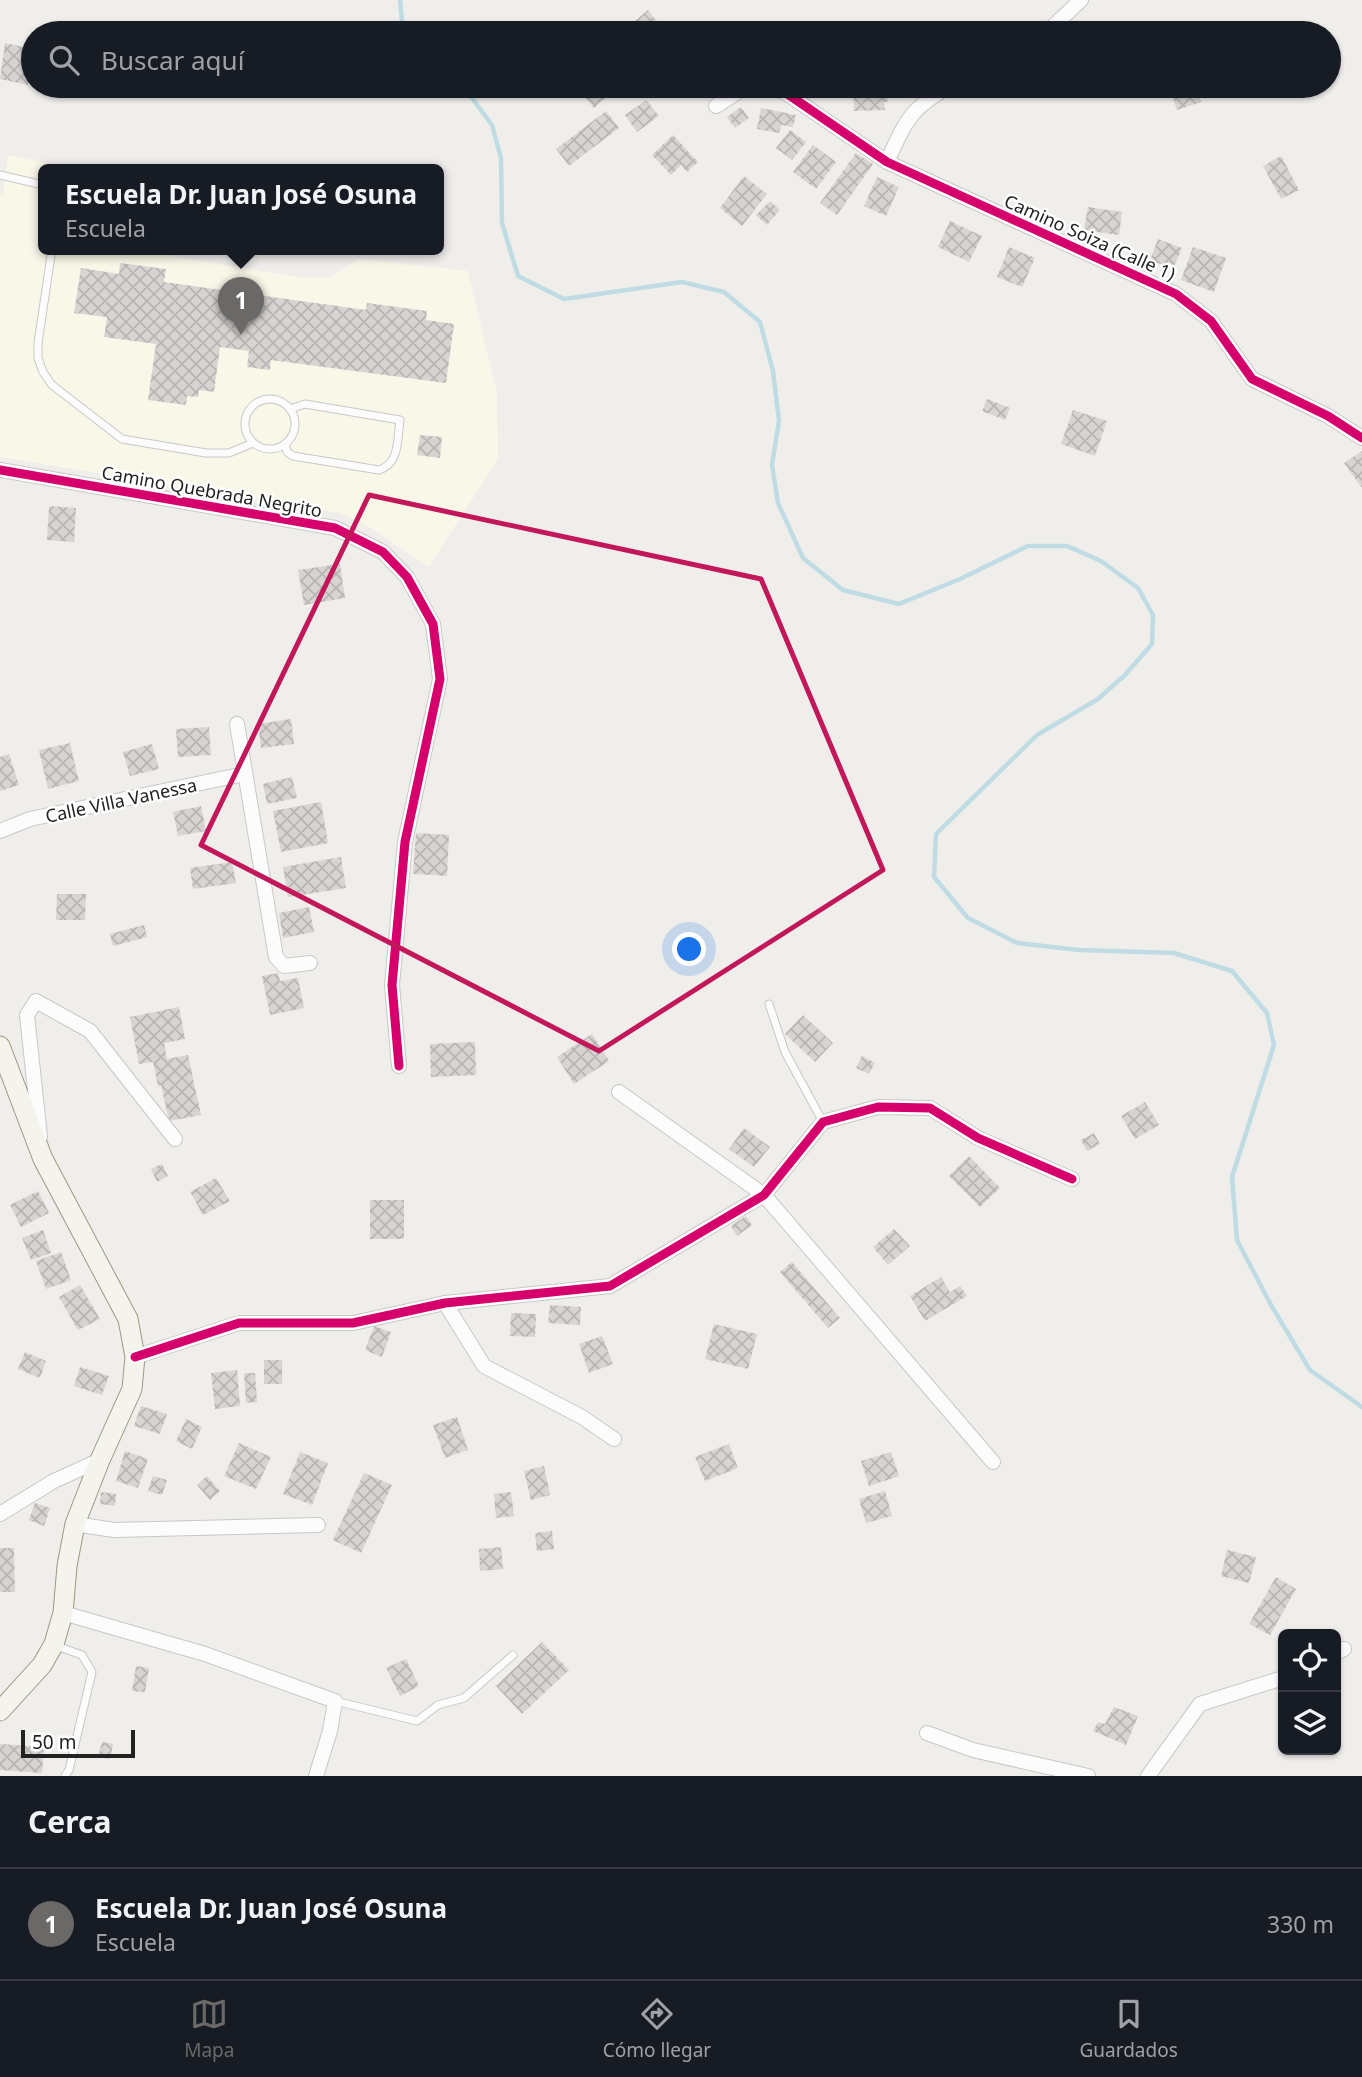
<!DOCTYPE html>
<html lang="es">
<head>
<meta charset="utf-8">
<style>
  :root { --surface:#171b24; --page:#242831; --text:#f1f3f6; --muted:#9ea1a6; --line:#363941; --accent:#6a6968 }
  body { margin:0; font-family:"Noto Sans",sans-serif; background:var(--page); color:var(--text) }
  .controls { position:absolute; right:21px; bottom:21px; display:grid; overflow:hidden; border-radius:10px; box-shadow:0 2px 5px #0004 }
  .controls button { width:63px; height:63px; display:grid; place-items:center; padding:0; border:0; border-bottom:2px solid var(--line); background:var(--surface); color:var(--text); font:35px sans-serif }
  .scale { position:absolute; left:21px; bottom:18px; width:114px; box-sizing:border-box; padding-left:7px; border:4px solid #222; border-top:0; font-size:19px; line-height:24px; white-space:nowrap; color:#222; -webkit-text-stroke:5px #fff; paint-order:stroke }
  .you { position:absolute; left:690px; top:950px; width:24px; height:24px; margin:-18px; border:5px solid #fff; border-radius:50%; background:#1a73e8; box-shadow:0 0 0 10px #1a73e833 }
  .badge { display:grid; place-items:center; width:46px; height:46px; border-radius:50%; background:var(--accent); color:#fff; font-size:23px; font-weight:700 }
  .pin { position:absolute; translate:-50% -58px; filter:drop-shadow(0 2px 4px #0008) }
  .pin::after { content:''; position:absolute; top:37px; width:24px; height:21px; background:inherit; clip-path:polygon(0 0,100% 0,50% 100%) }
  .popup { position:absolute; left:38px; top:164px; width:406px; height:91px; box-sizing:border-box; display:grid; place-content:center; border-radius:10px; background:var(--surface); filter:drop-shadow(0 2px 5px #0005); font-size:23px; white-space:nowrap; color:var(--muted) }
  .popup b { font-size:26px; color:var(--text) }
  .popup::after { content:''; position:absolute; left:50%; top:100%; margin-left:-14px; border:14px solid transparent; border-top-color:var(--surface) }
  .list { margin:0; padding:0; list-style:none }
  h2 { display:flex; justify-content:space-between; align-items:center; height:91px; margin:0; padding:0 28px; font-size:30px }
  h2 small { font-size:23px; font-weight:400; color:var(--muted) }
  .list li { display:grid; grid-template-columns:46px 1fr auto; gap:21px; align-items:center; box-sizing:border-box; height:112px; padding:0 28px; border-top:2px solid var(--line) }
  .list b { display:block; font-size:26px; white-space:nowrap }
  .list p { margin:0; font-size:23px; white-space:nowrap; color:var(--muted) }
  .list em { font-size:23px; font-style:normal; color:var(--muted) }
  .icon { flex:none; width:38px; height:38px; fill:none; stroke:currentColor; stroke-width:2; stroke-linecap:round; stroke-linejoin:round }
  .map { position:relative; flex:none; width:1362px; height:1776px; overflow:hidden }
  .search { position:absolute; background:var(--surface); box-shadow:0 2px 5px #0004; left:21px; right:21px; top:21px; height:77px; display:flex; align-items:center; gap:18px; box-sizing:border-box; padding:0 24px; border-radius:38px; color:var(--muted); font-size:26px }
  .sheet { height:203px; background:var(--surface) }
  nav { display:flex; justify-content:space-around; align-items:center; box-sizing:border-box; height:98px; border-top:2px solid var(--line); background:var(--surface); font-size:19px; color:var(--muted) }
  nav a { display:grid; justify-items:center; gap:4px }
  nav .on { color:var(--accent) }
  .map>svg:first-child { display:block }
  .education { fill:#f8f7e8 }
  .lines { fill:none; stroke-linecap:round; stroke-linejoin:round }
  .stream { stroke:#bfdbe3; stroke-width:4.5 }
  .building { fill:url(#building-cross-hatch) }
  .service-casing { stroke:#c9c8c7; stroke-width:9 }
  .minor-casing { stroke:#c9c8c7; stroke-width:16 }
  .secondary-casing { stroke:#999a82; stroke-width:21 }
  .service { stroke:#fdfcfc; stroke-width:7 }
  .minor { stroke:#fdfcfc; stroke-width:14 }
  .secondary { stroke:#f4f4ed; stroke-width:19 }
  .cycleway-casing { stroke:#fff; stroke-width:13 }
  .cycleway { stroke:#d6006c; stroke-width:9 }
  .marked { fill:none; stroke:#c2185b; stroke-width:5; stroke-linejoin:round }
  .labels { text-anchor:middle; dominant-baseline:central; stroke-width:5; stroke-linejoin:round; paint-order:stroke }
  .street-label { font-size:18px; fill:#222; stroke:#fff }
</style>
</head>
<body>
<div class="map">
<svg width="1362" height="1776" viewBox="0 0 1362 1776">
  <defs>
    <pattern id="building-cross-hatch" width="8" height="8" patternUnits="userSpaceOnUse" patternTransform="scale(1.75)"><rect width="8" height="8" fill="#d7d4d2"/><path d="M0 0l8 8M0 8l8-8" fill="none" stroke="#b8b6b4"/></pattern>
  </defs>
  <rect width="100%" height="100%" fill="#f0eeeb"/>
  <path class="education" d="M8,155L50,164L55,169H43V249H128L299,277H331L359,259L468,271L497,393L498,459L429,567L368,526L340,513L0,457V195L3,194Z"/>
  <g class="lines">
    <g class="stream">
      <path d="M400,0L403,33"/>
      <path d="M463,86L492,125L501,158L502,223L518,276L564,299L682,282L724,292L760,322L773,371L779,421L772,465L778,503L803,558L843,590L899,604L960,579L1028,546H1067L1101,561L1138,588L1153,615L1152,644L1125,675L1098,699L1037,735L936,834L934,877L968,918L1017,943L1079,950L1174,953L1232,971L1267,1013L1274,1045L1232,1177L1237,1240L1271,1305L1310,1370L1362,1407"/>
    </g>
  </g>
  <g class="building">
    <path d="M648,10L662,28L656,33H643L634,22Z"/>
    <path d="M5,43L33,49L28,85L0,79Z"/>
    <path d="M581,86H599L608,96L594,108L578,89Z"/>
    <path d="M853,86H888V102H884L885,110L854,111Z"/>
    <path d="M1169,86H1196L1201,102L1177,110Z"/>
    <path d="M646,100L659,116L637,132L625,115Z"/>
    <path d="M741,107L749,118L735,128L727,117Z"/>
    <path d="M761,108L796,115L793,127L781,125L779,133L757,129Z"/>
    <path d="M606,111L619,128L569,166L556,149Z"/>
    <path d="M790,130L806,142L792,160L776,148Z"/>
    <path d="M673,135L698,162L687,172L681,165L671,175L652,155Z"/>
    <path d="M813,145L836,162L816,189L793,172Z"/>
    <path d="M856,153L873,164L837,215L820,203Z"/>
    <path d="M1281,156L1299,190L1281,199L1263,166Z"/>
    <path d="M744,176L767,194L742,226L720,208Z"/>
    <path d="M877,177L899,187L886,216L864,206Z"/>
    <path d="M770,201L780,210L767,225L756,215Z"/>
    <path d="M1088,207L1122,212L1119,235L1084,230Z"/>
    <path d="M950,221L982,236L969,262L938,247Z"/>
    <path d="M1158,239L1182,248L1173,269L1150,260Z"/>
    <path d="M1009,247L1035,258L1022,287L997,277Z"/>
    <path d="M1193,247L1226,258L1214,292L1181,280Z"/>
    <path d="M120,263L166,269L164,282L366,310L367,303L427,311L426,320L454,324L446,383L271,360L270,370L247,367L249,351L220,347L214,392L199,390L198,397L187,396L186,405L148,400L156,344L104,337L107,317L74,313L81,268L119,274Z"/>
    <path d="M987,399L1010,408L1005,420L982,411Z"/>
    <path d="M1073,410L1107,421L1095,456L1061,444Z"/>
    <path d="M420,435L442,437L440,458L417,455Z"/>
    <path d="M1362,451V488L1344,463Z"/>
    <path d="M49,506L76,508L74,542L47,540Z"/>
    <path d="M340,564L345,598L304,605L298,570Z"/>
    <path d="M291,719L294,744L261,748L258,724Z"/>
    <path d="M209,727L211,755L178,757L176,729Z"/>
    <path d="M70,743L79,781L48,789L39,750Z"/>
    <path d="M152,744L159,769L130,776L123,752Z"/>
    <path d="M9,754L19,785L0,791V757Z"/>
    <path d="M292,777L297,798L267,804L263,784Z"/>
    <path d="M321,802L328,843L281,852L273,811Z"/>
    <path d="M201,806L206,831L178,836L173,812Z"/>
    <path d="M416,833L449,835L447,876L413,874Z"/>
    <path d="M341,857L346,888L288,897L283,867Z"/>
    <path d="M232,862L236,883L193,889L190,868Z"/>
    <path d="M57,894H86L85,920H56Z"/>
    <path d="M309,907L314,932L283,938L279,913Z"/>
    <path d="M144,925L147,937L113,946L110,934Z"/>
    <path d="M278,973L280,981L298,978L304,1008L270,1015L262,976Z"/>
    <path d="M179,1007L185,1039L164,1043L167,1059L188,1055L201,1115L169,1121L161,1085L158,1086L153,1062L139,1064L130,1017Z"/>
    <path d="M803,1015L833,1043L815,1062L785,1034Z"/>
    <path d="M592,1034L609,1061L574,1084L557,1057Z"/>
    <path d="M475,1042L476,1075L431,1077L430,1044Z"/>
    <path d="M862,1056L875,1063L869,1074L856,1068Z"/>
    <path d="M1145,1102L1159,1125L1135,1139L1121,1116Z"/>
    <path d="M744,1128L770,1147L754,1167L729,1149Z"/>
    <path d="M1094,1133L1100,1144L1087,1151L1081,1140Z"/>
    <path d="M969,1156L1000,1188L980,1207L949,1176Z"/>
    <path d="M162,1164L168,1176L157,1182L151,1169Z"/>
    <path d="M216,1178L230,1201L203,1215L190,1192Z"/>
    <path d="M38,1191L49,1213L21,1227L10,1205Z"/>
    <rect x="370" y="1200" width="34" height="39"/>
    <path d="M746,1216L752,1225L737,1236L731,1226Z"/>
    <path d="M894,1229L910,1246L888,1265L873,1247Z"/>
    <path d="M43,1230L51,1253L31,1260L22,1238Z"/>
    <path d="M61,1252L71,1280L46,1289L36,1261Z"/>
    <path d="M792,1262L840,1318L828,1328L780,1272Z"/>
    <path d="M941,1277L950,1292L960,1286L967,1296L925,1321L910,1296Z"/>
    <path d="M80,1285L100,1319L78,1330L59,1297Z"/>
    <path d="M550,1305L581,1307L580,1325L548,1323Z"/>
    <path d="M511,1313L536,1314L535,1337L510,1336Z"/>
    <path d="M714,1324L757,1334L748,1369L705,1359Z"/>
    <path d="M374,1326L391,1332L382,1357L365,1350Z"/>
    <path d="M602,1336L613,1364L589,1373L579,1344Z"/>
    <path d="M25,1352L46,1361L40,1378L18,1369Z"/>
    <rect x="264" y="1360" width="18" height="24"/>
    <path d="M80,1367L109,1376L102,1395L74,1386Z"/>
    <path d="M237,1370L240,1406L215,1409L211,1373Z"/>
    <path d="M244,1373H255L257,1402L246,1403Z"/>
    <path d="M141,1406L167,1414L160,1434L134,1426Z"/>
    <path d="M457,1417L468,1450L445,1458L433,1425Z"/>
    <path d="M186,1419L202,1427L192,1449L176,1441Z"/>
    <path d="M239,1443L271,1457L256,1489L224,1476Z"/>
    <path d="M729,1444L738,1468L705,1481L695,1457Z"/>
    <path d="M125,1451L148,1459L138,1488L116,1481Z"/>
    <path d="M300,1452L328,1463L312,1505L283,1494Z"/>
    <path d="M891,1452L899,1476L869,1486L861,1461Z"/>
    <path d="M544,1466L550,1495L531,1500L524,1471Z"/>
    <path d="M364,1473L392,1485L361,1553L333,1540Z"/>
    <path d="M153,1476L167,1480L162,1495L148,1491Z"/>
    <path d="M207,1476L220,1491L210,1500L197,1485Z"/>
    <path d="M885,1491L892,1516L866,1523L859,1499Z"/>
    <path d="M101,1492L116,1494L115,1506L100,1504Z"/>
    <path d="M511,1492L514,1516L496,1518L494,1494Z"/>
    <path d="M35,1503L50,1508L44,1526L29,1520Z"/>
    <path d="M552,1531L554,1549L537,1551L535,1533Z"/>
    <path d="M501,1547L503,1569L480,1571L479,1549Z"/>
    <path d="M0,1548H14L15,1592H0Z"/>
    <path d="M1227,1550L1256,1557L1249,1583L1221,1576Z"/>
    <path d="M1276,1577L1296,1589L1270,1635L1249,1624Z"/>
    <path d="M542,1642L569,1670L522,1714L496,1686Z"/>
    <path d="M406,1659L419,1686L400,1696L386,1668Z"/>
    <path d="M136,1666L149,1668L145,1692L132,1691Z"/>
    <path d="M1114,1707L1138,1716L1126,1745L1093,1731L1098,1722L1105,1724Z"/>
    <path d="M102,1742L113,1744L110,1759L98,1757Z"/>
    <path d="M0,1744L44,1747L42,1773L0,1770Z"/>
  </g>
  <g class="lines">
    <g class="service-casing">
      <g id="service">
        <path d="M0,175L43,185"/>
        <path d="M52,249L38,343V358L43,372L52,385L122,439L206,453H229L253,443"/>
        <circle cx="270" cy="424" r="25"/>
        <path d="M285,444L287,452L293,456L379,470C400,463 397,440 400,420L305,404L290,409"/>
        <path d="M769,1004L785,1052L823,1122"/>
        <path d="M54,1645L82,1655L92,1672L69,1770L65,1776"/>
        <path d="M335,1701L417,1721L438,1705L464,1698L513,1655"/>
      </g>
    </g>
    <g class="minor-casing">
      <g id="minor">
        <path d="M1046,33L1081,0"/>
        <path d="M748,86L783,91L887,162L1176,294L1211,321L1252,379L1328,416L1362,438"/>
        <path d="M716,106L747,86"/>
        <path d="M887,162C906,121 909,109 950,86"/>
        <path d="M0,470L335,528L383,552L407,577L433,624L440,679L405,842L392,985L399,1066"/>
        <path d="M237,724L276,957L284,966L310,963"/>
        <path d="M0,831L30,819L244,774"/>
        <path d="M619,1092L764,1195L993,1462"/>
        <path d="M40,1137L27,1015L36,1001L90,1031L175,1139"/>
        <path d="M445,1303L484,1366L582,1417L614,1439"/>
        <path d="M135,1357L239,1323H353L445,1303L610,1286L764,1195L823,1122L878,1107L930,1108L978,1138L1072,1179"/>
        <path d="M0,1514L54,1481L100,1460"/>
        <path d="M75,1524L114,1530L318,1525"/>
        <path d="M63,1613L205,1654L335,1701L330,1731L316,1776"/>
        <path d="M1336,1653L1344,1649"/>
        <path d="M927,1733L973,1750L1088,1776"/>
        <path d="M1148,1776L1200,1704L1283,1678"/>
      </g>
    </g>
    <g class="secondary-casing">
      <path id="secondary" d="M0,1046L43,1159L128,1319L135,1357L132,1389L100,1460L75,1524L67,1566L63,1613L54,1644L42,1665L0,1711"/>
    </g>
    <use href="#service" class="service"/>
    <use href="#minor" class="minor"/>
    <use href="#secondary" class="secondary"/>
    <g class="cycleway-casing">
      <g id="cycleway">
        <path d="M748,86L783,91L887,162L1176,294L1211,321L1252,379L1328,416L1362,438"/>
        <path d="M0,470L335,528L383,552L407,577L433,624L440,679L405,842L392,985L399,1066"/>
        <path d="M135,1357L239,1323H353L445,1303L610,1286L764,1195L823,1122L878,1107L930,1108L978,1138L1072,1179"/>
      </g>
    </g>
    <use href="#cycleway" class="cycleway"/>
  </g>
  <path class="marked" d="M369,495L761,579L883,870L599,1051L201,845Z"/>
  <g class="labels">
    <g class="street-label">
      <text transform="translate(1090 237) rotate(24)">Camino Soiza (Calle 1)</text>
      <text transform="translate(212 491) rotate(10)">Camino Quebrada Negrito</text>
      <text transform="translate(121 800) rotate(-12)">Calle Villa Vanessa</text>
    </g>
  </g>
</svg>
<div class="controls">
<button><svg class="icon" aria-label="locate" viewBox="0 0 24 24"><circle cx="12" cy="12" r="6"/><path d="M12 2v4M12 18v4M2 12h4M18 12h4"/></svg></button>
<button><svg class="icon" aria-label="layers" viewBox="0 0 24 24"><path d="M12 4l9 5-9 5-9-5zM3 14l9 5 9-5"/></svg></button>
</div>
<div class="scale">50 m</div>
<div class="you"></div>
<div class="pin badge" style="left:241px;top:335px">1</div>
<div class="popup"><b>Escuela Dr. Juan José Osuna</b>Escuela</div>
<div class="search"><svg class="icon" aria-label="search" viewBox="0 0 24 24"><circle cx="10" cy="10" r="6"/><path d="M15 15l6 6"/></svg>Buscar aquí</div>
</div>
<section class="sheet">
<h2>Cerca<small></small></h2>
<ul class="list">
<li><span class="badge">1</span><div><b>Escuela Dr. Juan José Osuna</b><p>Escuela</p></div><em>330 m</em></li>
</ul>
</section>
<nav>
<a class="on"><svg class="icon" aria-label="map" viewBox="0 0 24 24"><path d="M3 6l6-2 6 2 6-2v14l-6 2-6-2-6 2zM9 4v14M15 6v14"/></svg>Mapa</a>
<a><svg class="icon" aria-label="directions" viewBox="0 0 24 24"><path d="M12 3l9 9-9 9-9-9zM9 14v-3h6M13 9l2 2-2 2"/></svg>Cómo llegar</a>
<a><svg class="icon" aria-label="saved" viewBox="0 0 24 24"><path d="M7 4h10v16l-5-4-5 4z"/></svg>Guardados</a>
</nav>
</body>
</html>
